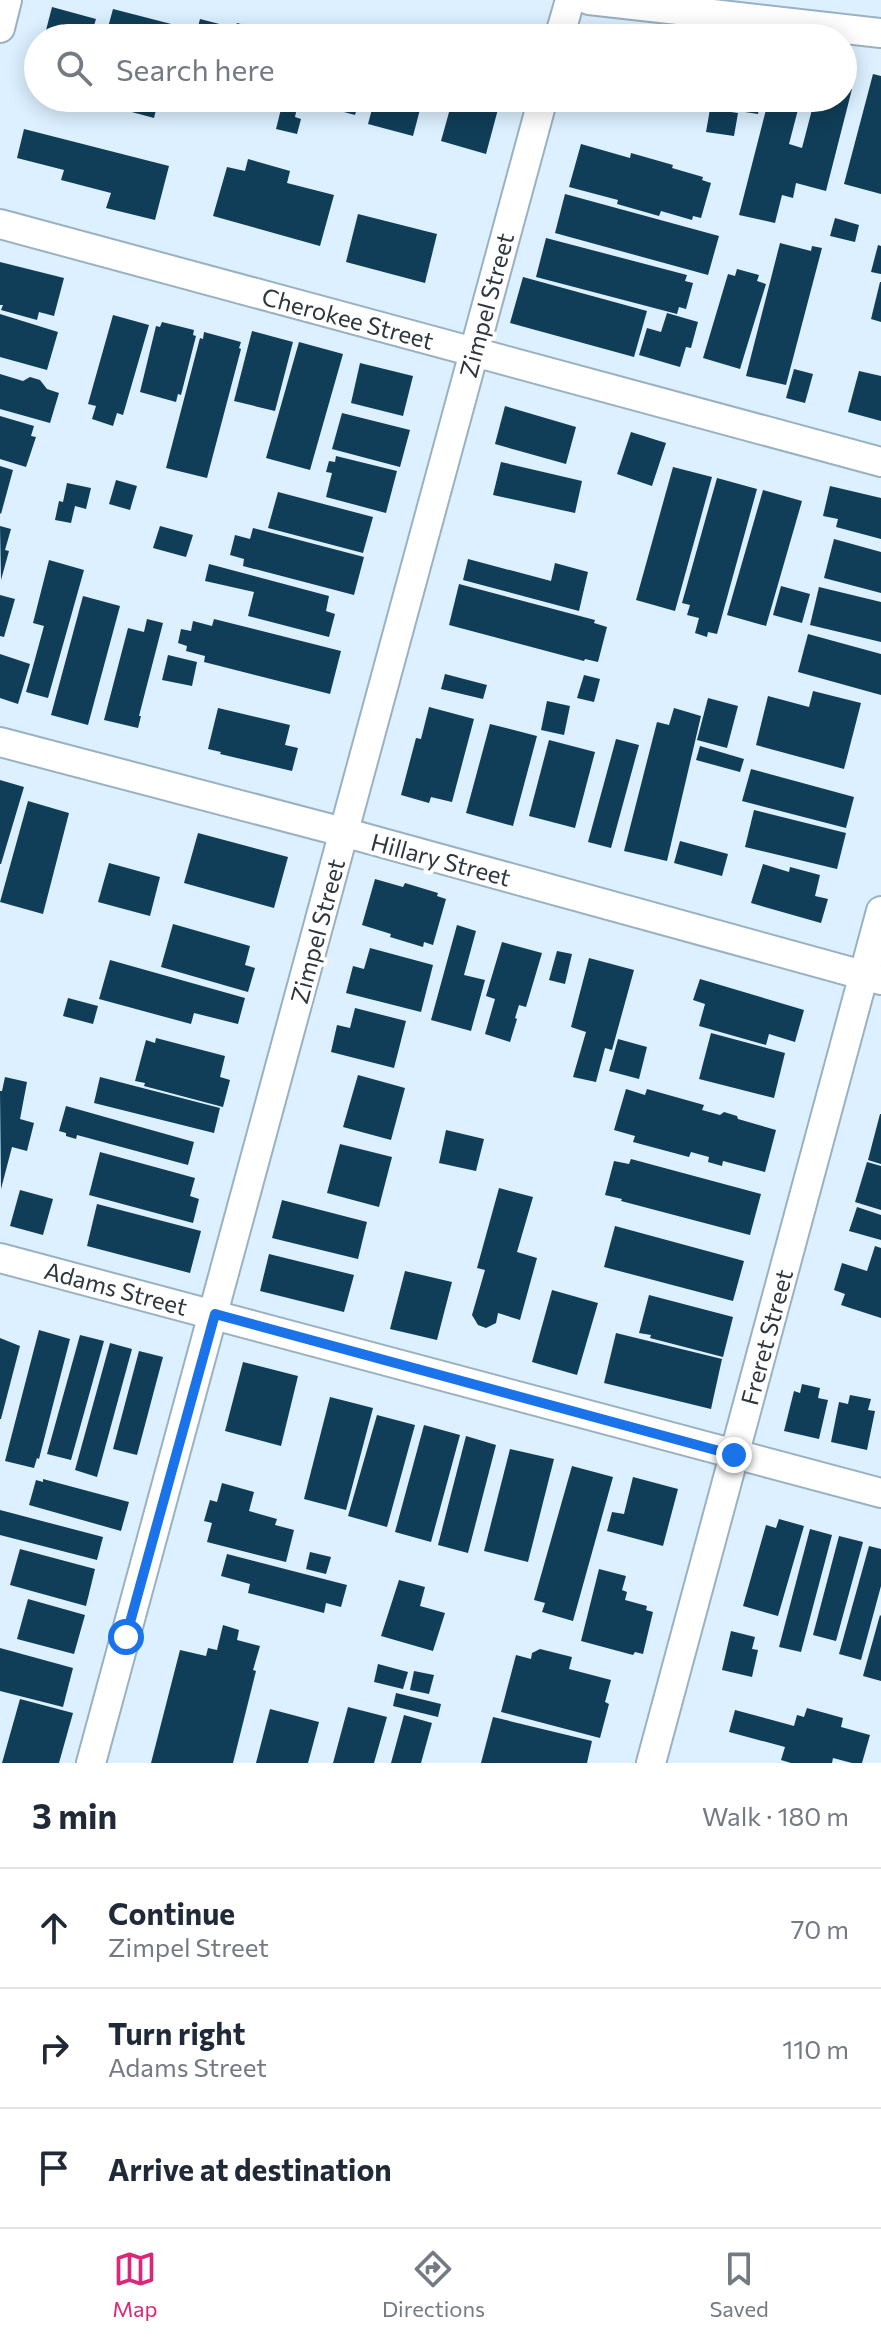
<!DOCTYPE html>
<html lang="en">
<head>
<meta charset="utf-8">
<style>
  :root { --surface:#fff; --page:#f6f6f7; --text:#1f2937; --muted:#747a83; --line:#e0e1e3; --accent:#db2777 }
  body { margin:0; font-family:Commissioner,sans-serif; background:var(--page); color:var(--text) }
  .stop { position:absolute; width:24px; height:24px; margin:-18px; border:6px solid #1a73e8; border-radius:50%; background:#fff }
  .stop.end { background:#1a73e8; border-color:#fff; box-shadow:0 2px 8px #0008 }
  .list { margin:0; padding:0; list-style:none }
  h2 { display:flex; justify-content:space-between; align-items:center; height:104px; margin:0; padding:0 32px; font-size:34px }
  h2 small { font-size:26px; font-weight:400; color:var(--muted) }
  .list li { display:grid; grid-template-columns:52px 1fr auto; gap:24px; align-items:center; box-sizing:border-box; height:120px; padding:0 32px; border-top:2px solid var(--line) }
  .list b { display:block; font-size:30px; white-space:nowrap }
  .list p { margin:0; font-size:26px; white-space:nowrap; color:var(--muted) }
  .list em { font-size:26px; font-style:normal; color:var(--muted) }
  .icon { flex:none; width:44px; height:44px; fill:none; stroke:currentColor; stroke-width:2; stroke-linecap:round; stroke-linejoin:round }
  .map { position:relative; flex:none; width:881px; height:1763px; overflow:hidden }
  .search { position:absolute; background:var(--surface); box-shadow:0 4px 20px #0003; left:24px; right:24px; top:24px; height:88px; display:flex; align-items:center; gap:20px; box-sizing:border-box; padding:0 28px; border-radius:44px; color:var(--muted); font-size:30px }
  .sheet { height:464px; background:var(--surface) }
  nav { display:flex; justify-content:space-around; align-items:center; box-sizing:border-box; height:112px; border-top:2px solid var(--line); background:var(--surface); font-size:22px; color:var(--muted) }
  nav a { display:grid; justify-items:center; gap:4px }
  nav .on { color:var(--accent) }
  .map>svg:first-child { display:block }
  .building { fill:#103e58 }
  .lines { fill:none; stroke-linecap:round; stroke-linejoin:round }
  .minor-casing { stroke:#99b1c2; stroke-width:32 }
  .minor { stroke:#fff; stroke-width:28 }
  .route { stroke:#1a73e8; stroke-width:10 }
  .labels { text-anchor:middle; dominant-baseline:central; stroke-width:8; stroke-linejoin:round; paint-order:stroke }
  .street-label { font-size:24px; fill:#2c363c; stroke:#fff }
</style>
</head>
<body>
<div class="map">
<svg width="881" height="1763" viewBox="0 0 881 1763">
  <rect width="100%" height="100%" fill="#dcf0ff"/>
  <g class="building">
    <path d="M52,7L96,19L90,38H44Z"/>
    <path d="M113,9L179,26L175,38H105Z"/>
    <path d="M200,19L235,28L237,23L256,28L253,38H195Z"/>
    <path d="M389,27L416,33L415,38H384L385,35H387Z"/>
    <path d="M873,74L881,76V194L844,184Z"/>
    <path d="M843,87L852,89L826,191L796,183L793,198L782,195L775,223L739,215L769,98H801L789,144L802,148L815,98H843Z"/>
    <path d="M103,98H159L154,118L102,104Z"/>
    <path d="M259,98H299L295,117L301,119L297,134L276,129L282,105Z"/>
    <path d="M315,98H360L355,115L314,104Z"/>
    <path d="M375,98H423L413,136L368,124Z"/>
    <path d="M453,98H501L486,154L441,141Z"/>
    <path d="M713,98H761L758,114L712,107Z"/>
    <path d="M710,109L738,113L734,136L706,132Z"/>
    <path d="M24,129L169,166L155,220L106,208L111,193L61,180L64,170L17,158Z"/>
    <path d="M581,144L630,158L631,153L673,165L672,168L703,177L702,180L711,183L701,218L693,216L692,220L661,211L659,216L617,204L618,200L569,187Z"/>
    <path d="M248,159L290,171L287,183L334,195L320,246L213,216L227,167L245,171Z"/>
    <path d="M565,194L719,236L708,275L555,233Z"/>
    <path d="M358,214L437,234L425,283L346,262Z"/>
    <path d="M835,218L859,225L855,242L830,236Z"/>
    <path d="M546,238L687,275L685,281L693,283L686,309L679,307L677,314L536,277Z"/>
    <path d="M780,243L811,251L812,246L822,248L786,385L746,376Z"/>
    <path d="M878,245L881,246V274L871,272Z"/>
    <path d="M0,262L64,278L54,316L39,312L37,320L1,310L3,305H0Z"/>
    <path d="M737,269L759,275L757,281L766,284L740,369L703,358L728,274L735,276Z"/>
    <path d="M523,277L647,311L634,357L510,323Z"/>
    <path d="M880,282H881V322L871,319Z"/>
    <path d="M667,313L698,322L691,348L686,347L680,367L639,355L647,328L661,332Z"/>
    <path d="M0,314L58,332L47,370L0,357Z"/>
    <path d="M113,315L149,325L123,415L117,413L113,426L92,419L96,406L88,404Z"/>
    <path d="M162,322L194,330L193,335L196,336L181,395L178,394L176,402L140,392L156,326L160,327Z"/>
    <path d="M252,331L293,342L275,411L234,401Z"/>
    <path d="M204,332L241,342L239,348L241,349L207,478L166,468L200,338L203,339Z"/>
    <path d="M299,342L343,354L310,470L266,458Z"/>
    <path d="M360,363L413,376L403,416L351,403Z"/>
    <path d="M794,369L813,374L805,403L786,398Z"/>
    <path d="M859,371L881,376V421L848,412Z"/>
    <path d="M0,374L23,381L30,377L40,380L47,389L59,393L50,423L0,409Z"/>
    <path d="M505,406L576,427L566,464L495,444Z"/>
    <path d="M342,413L410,430L400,467L332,449Z"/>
    <path d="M0,416L34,426L31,436L36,437L26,467L0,459Z"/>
    <path d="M631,432L666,443L652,486L617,474Z"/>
    <path d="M336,456L397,471L386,513L326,497L332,473L326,472L329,461L335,462Z"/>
    <path d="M501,462L582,481L575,513L493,495Z"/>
    <path d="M0,466L13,470L1,514L0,513Z"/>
    <path d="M673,467L712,477L675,611L636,600Z"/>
    <path d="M717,478L757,489L717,634L708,632L707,637L695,633L699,618L687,615L690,605L682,603Z"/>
    <path d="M116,480L137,486L130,510L109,504Z"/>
    <path d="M67,483L91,488L86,509L75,506L71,523L55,520L59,501L63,502Z"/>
    <path d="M830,486L881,498V539L836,527L838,519L823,516Z"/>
    <path d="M763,490L802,501L766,626L727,615Z"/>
    <path d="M278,492L373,517L363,553L268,528Z"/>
    <path d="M0,526L11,529L5,550L9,551L1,580Z"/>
    <path d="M160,526L193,535L186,557L153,548Z"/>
    <path d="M253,528L364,557L354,595L243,566L244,559L230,555L235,535L250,539Z"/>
    <path d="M834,539L881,552V593L824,578Z"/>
    <path d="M468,559L551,581L555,563L588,572L579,611L463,580Z"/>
    <path d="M49,560L84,570L48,698L26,692L44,626L33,623Z"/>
    <path d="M209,564L329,596L326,611L335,614L329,637L248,616L254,592L205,581Z"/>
    <path d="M459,584L595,620L594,623L607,627L598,662L585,659L584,661L449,625Z"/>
    <path d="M781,586L810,594L802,623L773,615Z"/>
    <path d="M819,587L881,602V642L810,625Z"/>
    <path d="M0,595L15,599L4,637L0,636Z"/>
    <path d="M83,596L120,606L88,725L51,715Z"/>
    <path d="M147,619L163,623L139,716H141L138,728L104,720L128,628L144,632Z"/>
    <path d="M214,619L341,651L330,694L204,662L205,656L186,651L187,646L178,643L181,629L191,631L193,621L212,626Z"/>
    <path d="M808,634L881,654V695L798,672Z"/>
    <path d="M0,654L30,664L18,704L0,698Z"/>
    <path d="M168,655L197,662L192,686L162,680Z"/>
    <path d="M445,674L487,685L483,699L441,689Z"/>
    <path d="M584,675L600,679L594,702L577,698Z"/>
    <path d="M813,691L861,703L844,769L756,745L768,696L809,707Z"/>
    <path d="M708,698L738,706L727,748L697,740Z"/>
    <path d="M547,701L570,706L564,735L541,730Z"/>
    <path d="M429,707L474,719L452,802L431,797L429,803L401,795L416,738L421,739Z"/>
    <path d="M218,708L290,725L285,745L298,748L292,771L220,754L221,752L208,749Z"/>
    <path d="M674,708L701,716L667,861L624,851L657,722L669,725Z"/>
    <path d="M490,724L537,736L513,826L466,813Z"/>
    <path d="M616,739L639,745L611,848L588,842Z"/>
    <path d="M549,740L595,752L575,828L529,816Z"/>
    <path d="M700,746L744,759L740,772L696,760Z"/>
    <path d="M751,769L854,797L846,828L742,801Z"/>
    <path d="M0,780L24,787L1,864H0Z"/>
    <path d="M28,801L69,813L43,914L0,902Z"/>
    <path d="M754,810L846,833L837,869L745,847Z"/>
    <path d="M198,833L288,857L274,908L184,883Z"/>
    <path d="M680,841L728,854L722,876L674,863Z"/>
    <path d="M109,863L160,877L150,916L98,902Z"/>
    <path d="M763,864L789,872L790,867L820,875L815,896L828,899L821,923L751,903Z"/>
    <path d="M375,879L403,887L405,883L438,893L437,896L446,899L433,945L424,942L423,947L390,937L391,934L362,925Z"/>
    <path d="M173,924L250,946L245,965L255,968L248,992L161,967Z"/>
    <path d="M457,925L476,931L464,975L485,980L471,1031L431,1020Z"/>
    <path d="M502,942L542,953L526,1007L519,1005L515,1018L517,1019L510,1042L485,1034L495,999L486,996Z"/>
    <path d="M370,948L433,965L421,1012L346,993L353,966L364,969Z"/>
    <path d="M557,951L572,954L565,984L549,980Z"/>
    <path d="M589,958L634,970L612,1050L605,1048L596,1082L573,1077L586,1032L571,1027Z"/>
    <path d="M110,960L245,998L238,1024L194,1013L191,1024L99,999Z"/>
    <path d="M700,979L804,1010L795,1042L769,1034L766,1045L699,1026L705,1004L693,1000Z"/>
    <path d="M68,998L98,1006L93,1024L63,1016Z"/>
    <path d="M355,1008L406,1021L394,1068L331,1052L337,1025L350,1028Z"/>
    <path d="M711,1033L785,1053L774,1098L699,1079Z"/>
    <path d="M156,1038L225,1056L220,1077L230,1080L223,1107L144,1086L145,1083L135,1081L146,1040L155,1043Z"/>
    <path d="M618,1039L647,1047L639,1079L609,1071Z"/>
    <path d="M358,1075L405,1088L391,1140L343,1127Z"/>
    <path d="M5,1077L27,1082L20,1119L34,1123L27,1151L12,1147L1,1189L0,1091H2Z"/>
    <path d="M100,1077L220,1108L214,1133L94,1103Z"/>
    <path d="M626,1089L645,1095L647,1089L704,1105L702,1110L720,1115L724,1112L737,1116L738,1119L776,1130L765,1172L723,1161L722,1166L708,1162L709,1157L691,1152L689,1157L633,1142L635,1136L614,1130Z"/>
    <path d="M66,1106L194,1142L188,1165L77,1135L76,1139L66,1136V1133L59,1131Z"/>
    <path d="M880,1114H881V1164L868,1160Z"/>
    <path d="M446,1130L484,1139L476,1171L439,1163Z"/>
    <path d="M340,1144L392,1157L379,1207L327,1193Z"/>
    <path d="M100,1152L195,1178L190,1196L199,1199L193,1223L89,1195Z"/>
    <path d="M631,1159L761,1194L750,1235L621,1201L622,1199L605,1195L614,1161L629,1164Z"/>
    <path d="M867,1162L881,1166V1210L855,1202Z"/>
    <path d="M499,1188L533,1197L517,1252L537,1258L520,1320L498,1313L496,1323L486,1328L478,1325L472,1315L485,1270L477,1268Z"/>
    <path d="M20,1190L53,1199L43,1235L10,1226Z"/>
    <path d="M282,1200L367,1222L358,1259L272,1238Z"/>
    <path d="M97,1204L201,1231L190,1273L87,1246Z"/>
    <path d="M857,1207L881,1215V1240L849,1231Z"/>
    <path d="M615,1226L744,1261L733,1301L604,1267Z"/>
    <path d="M875,1246L881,1248V1318L841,1305L845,1294L834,1290L842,1263L867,1271Z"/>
    <path d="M269,1254L354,1275L344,1312L260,1291Z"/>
    <path d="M405,1271L452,1282L437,1340L390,1329Z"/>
    <path d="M552,1290L598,1303L577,1375L532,1362Z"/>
    <path d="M649,1295L733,1317L723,1357L650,1338L651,1335L639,1333Z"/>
    <path d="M39,1330L70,1339L39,1459L37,1458L34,1468L5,1461Z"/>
    <path d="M616,1333L722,1359L711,1409L604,1383Z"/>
    <path d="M80,1335L104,1341L71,1460L47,1454Z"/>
    <path d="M0,1338L20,1346L1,1419H0Z"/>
    <path d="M110,1343L132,1349L97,1477L75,1470Z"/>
    <path d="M139,1351L163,1357L137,1455L113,1449Z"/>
    <path d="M243,1362L298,1376L281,1446L225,1431Z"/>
    <path d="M802,1384L820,1388L818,1398L828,1400L819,1439L784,1431L794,1391L800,1393Z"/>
    <path d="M850,1395L871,1399L868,1410L875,1411L867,1450L831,1442L839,1402L848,1404Z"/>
    <path d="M330,1397L373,1408L346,1510L304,1499Z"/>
    <path d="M377,1415L415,1425L387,1527L348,1516Z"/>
    <path d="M424,1425L460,1435L431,1542L395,1532Z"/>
    <path d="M466,1436L496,1445L468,1553L438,1545Z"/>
    <path d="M510,1449L554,1459L528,1562L484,1551Z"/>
    <path d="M572,1466L613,1477L573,1621L542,1612L545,1603L534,1600Z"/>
    <path d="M633,1477L678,1489L663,1546L607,1531L612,1512L624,1514Z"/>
    <path d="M43,1479L129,1502L121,1531L29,1505L36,1480L43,1482Z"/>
    <path d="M222,1483L254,1492L249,1511L277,1519L275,1525L294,1530L286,1562L207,1542L212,1523L204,1521L210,1500L217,1502Z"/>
    <path d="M0,1510L103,1537L97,1560L0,1535Z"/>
    <path d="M779,1519L804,1526L778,1616L743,1606L766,1525L776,1528Z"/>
    <path d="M810,1529L832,1535L801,1652L779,1647Z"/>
    <path d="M839,1536L863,1542L836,1641L813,1635Z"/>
    <path d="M869,1546L881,1549V1586L861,1660L839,1654Z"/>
    <path d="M20,1549L95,1569L86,1606L10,1585Z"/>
    <path d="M310,1552L331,1557L326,1574L306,1569Z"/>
    <path d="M227,1554L347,1585L341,1607L326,1603L324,1613L248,1593L250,1584L221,1576Z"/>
    <path d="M599,1569L626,1576L622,1590L627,1592L625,1600L647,1606L646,1610L653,1612L643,1654L635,1652L633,1655L581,1641Z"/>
    <path d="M399,1580L425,1587L420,1606L445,1613L433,1651L381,1636Z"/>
    <path d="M28,1599L85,1615L74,1654L17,1639Z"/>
    <path d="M880,1615L881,1616V1681L863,1676Z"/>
    <path d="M223,1625L239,1630L237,1640L260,1646L253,1670L256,1671L233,1763H151L180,1650L206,1656L208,1648L217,1650Z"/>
    <path d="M731,1631L755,1637L752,1649L758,1650L752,1677L722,1670Z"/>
    <path d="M0,1648L73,1668L63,1707L0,1691Z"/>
    <path d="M540,1649L572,1657L569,1669L611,1680L605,1702L609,1704L600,1738L501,1712L516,1655L531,1659L532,1653Z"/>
    <path d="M378,1664L408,1672L403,1689L374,1682Z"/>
    <path d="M414,1671L434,1675L429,1694L410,1690Z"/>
    <path d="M396,1693L441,1704L438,1717L393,1706Z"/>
    <path d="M20,1699L73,1713L59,1763H2Z"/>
    <path d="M348,1707L387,1717L374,1763H333Z"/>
    <path d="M807,1708L843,1718L841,1727L870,1735L862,1763H852L833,1758L832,1763H791L781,1760L785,1747L729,1732L735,1710L794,1726L797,1715L804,1717Z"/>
    <path d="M270,1709L319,1722L308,1763H256Z"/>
    <path d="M404,1715L432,1723L421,1763H391Z"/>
    <path d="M493,1717L592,1741L587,1763H481Z"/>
  </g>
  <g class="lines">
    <g class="minor-casing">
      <g id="minor">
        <path d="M589,0L881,33"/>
        <path d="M0,28L7,0"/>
        <path d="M559,38L570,0"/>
        <path d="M0,224L881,462"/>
        <path d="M0,742L343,832L881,980"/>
        <path d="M0,1258L881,1493"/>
        <path d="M91,1763C245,1209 389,652 543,98"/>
        <path d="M651,1763L881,911"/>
      </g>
    </g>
    <use href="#minor" class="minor"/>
  </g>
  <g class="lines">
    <path class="route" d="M126,1637L215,1314L734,1455"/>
  </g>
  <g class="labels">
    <g class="street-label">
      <text transform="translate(486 305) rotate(-75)">Zimpel Street</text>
      <text transform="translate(348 318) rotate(15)">Cherokee Street</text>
      <text transform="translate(441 859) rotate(15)">Hillary Street</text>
      <text transform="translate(317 931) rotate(-75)">Zimpel Street</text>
      <text transform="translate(116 1288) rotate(15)">Adams Street</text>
      <text transform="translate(766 1337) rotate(-75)">Freret Street</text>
    </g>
  </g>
</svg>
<div class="stop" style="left:126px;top:1637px"></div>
<div class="stop end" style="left:734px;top:1455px"></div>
<div class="search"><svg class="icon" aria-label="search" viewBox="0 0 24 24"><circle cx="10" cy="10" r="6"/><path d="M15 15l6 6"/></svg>Search here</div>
</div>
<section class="sheet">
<h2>3 min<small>Walk · 180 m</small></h2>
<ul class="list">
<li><svg class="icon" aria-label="ahead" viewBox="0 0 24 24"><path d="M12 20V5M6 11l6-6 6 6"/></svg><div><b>Continue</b><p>Zimpel Street</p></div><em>70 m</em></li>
<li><svg class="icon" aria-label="right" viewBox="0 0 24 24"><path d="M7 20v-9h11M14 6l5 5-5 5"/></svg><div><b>Turn right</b><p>Adams Street</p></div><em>110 m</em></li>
<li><svg class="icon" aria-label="arrive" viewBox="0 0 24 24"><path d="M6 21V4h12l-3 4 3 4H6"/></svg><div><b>Arrive at destination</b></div></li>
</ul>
</section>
<nav>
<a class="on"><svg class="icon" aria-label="map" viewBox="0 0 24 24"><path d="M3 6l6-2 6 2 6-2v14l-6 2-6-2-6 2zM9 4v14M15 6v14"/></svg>Map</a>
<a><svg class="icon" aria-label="directions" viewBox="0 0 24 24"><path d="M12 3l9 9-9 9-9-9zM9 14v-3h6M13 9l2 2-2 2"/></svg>Directions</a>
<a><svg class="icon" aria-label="saved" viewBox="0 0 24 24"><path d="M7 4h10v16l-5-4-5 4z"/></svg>Saved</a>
</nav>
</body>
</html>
